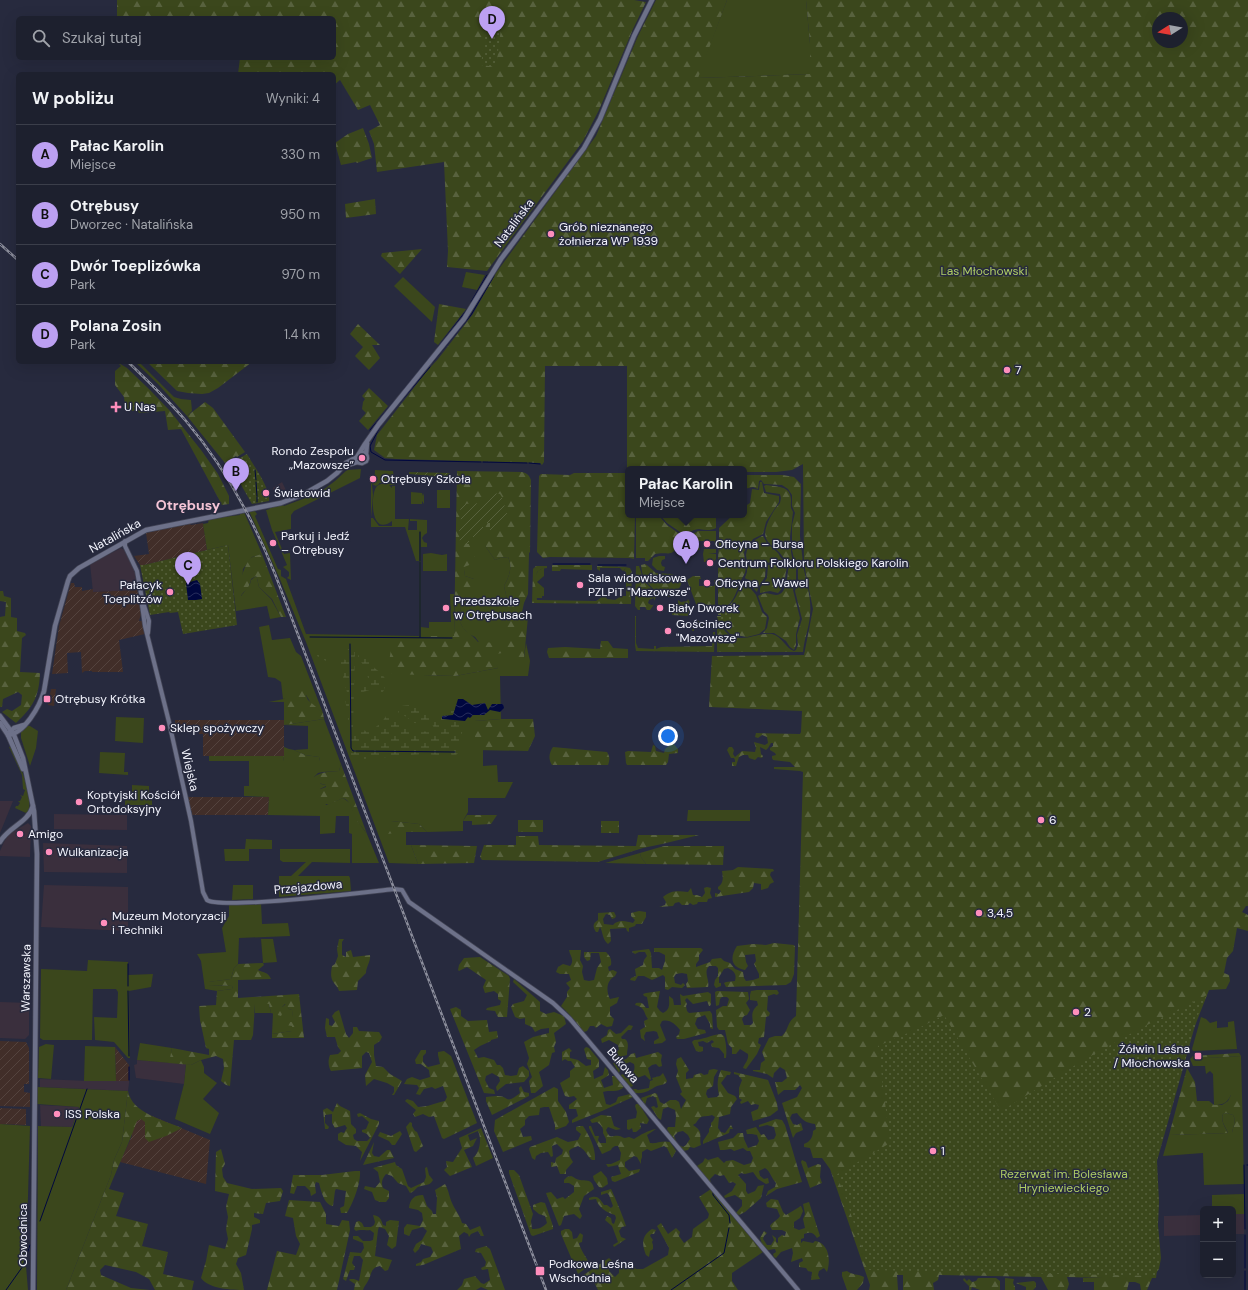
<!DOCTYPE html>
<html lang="pl">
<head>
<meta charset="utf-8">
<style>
  :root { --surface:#1d202e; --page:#2a2d3a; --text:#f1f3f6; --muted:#a0a3aa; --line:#3b3e4a; --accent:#bca0f2 }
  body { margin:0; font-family:"DM Sans",sans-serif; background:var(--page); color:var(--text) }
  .controls { position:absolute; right:12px; bottom:12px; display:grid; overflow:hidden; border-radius:6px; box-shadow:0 4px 16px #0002 }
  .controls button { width:36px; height:36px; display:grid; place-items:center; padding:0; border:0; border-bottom:1px solid var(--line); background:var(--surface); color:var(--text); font:20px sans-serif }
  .compass { position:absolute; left:1152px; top:12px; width:36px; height:36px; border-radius:50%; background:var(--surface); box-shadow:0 4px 16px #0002; rotate:259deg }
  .you { position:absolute; left:668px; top:736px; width:14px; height:14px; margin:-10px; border:3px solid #fff; border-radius:50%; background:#1a73e8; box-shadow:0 0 0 6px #1a73e833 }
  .badge { display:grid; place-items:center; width:26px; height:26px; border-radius:50%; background:var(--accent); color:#111; font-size:13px; font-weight:700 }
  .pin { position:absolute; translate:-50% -33px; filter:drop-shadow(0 1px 2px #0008) }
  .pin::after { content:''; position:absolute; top:21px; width:14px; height:12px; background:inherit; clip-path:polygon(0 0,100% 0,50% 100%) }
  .popup { position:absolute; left:625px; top:466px; width:122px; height:52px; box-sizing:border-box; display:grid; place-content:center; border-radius:6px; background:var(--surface); filter:drop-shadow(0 1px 3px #0005); font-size:13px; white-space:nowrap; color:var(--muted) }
  .popup b { font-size:15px; color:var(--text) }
  .popup::after { content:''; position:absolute; left:50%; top:100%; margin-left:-8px; border:8px solid transparent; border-top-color:var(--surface) }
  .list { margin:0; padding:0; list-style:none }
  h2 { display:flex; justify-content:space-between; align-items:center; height:52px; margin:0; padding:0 16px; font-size:17px }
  h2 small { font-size:13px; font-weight:400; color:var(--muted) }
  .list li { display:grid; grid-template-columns:26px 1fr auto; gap:12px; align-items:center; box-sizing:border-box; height:60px; padding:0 16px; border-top:1px solid var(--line) }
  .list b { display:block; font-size:15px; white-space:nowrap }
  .list p { margin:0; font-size:13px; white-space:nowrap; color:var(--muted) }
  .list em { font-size:13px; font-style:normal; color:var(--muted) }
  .icon { flex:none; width:22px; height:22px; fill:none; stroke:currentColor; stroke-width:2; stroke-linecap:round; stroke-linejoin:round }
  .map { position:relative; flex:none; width:1248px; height:1290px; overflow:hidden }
  .search { position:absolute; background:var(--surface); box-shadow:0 4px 16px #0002; left:16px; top:16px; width:320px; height:44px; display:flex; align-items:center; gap:10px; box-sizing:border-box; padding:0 14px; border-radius:6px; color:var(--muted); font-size:15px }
  .panel { position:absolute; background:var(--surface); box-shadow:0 4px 16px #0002; left:16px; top:72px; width:320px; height:292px; border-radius:6px }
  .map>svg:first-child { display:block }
  .commercial { fill:#3a2f3d }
  .industrial { fill:url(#industrial-furrows) }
  .grass { fill:#3b471c }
  .forest { fill:url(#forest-firs); fill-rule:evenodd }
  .wetland { fill:url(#wetland-marsh) }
  .park { fill:url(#park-dots) }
  .garden { fill:url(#garden-furrows) }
  .water { fill:url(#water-waves) }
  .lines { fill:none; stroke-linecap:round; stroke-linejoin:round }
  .stream { stroke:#00073f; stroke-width:1 }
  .tertiary-casing { stroke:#424455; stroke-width:5.5 }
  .secondary-casing { stroke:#424455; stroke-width:6 }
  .tertiary { stroke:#6d7189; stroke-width:4 }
  .secondary { stroke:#6d7189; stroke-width:4.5 }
  .rail-casing { stroke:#8d8f9d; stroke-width:2.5 }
  .rail { stroke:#272a3e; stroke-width:1; stroke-dasharray:3; stroke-linecap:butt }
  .poi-dot { fill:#fe8ebc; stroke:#272a3e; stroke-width:1.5 }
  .labels { text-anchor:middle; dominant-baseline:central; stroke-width:3; stroke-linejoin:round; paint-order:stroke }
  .street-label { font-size:12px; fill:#f3f4fd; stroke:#272a3e }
  .poi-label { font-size:12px; fill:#f3f4fd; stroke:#272a3e; text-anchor:start }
  .park-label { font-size:12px; fill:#afcd64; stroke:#272a3e }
  .quarter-label { font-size:14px; font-weight:bold; fill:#f5c4d6; stroke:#272a3e }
</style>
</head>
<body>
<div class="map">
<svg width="1248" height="1290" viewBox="0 0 1248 1290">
  <defs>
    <pattern id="industrial-furrows" width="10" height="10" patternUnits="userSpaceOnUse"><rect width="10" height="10" fill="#412e29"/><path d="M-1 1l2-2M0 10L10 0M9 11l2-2" fill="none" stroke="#54433e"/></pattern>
    <pattern id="forest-firs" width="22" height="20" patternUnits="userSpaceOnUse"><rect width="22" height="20" fill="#3b471c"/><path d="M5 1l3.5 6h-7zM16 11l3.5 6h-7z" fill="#58623e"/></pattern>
    <pattern id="wetland-marsh" width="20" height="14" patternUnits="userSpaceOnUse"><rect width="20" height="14" fill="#3b471c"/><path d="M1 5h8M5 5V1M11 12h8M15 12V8" fill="none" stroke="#58623e"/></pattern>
    <pattern id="park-dots" width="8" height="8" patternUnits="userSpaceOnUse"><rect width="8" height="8" fill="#3b471c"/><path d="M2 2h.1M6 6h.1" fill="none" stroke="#58623e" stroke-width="1.8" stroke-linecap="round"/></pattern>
    <pattern id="garden-furrows" width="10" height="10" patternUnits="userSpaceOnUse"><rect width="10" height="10" fill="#3b471c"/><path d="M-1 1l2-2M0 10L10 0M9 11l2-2" fill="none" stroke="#58623e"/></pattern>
    <pattern id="water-waves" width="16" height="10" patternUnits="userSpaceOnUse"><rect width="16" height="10" fill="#00073f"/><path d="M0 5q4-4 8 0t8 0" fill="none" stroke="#262c5c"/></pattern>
  </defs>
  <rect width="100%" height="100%" fill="#272a3e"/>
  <g class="commercial">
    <path d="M282,482L289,496L277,498L273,488Z"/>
    <path d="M121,548L124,550L135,572L137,590L93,592L90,564Z"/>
    <path d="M0,801H13L0,833Z"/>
    <path d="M54,814L127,815V830L54,829Z"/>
    <path d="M28,823L31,826L30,857L0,856V851L4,842L9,834Z"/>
    <path d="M43,843L127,846V873L44,872Z"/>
    <path d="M44,885L128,887V931L41,927Z"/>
    <path d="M0,1002L29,1003V1035L25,1039L0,1038Z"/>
    <path d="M137,1060L186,1064L184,1084L136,1078L134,1065L137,1064Z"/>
    <path d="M40,1079L90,1081H129V1083L128,1091L40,1087Z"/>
    <path d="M40,1105L79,1107L72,1127L41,1126Z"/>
    <path d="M1233,1214H1245L1244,1234H1233Z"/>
    <path d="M1203,1215V1235L1164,1236V1216Z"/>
  </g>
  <g class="industrial">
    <path d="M189,523L191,525L203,523L207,550L144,565H140L134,556L149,554L146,533Z"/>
    <path d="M71,583H74L75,587H82V591L93,589V592L137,590L139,597L137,603L140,604L141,614L139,621H142L145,634L119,640L123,672H92V671H85L82,673L81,652L67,653L68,673L52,674L59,626Z"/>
    <path d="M51,689H56L54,706L48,705Z"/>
    <path d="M175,720H284V756H203V734H199V731L175,730Z"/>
    <path d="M188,797H269L268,815H192V811H191Z"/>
    <path d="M0,1041L26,1042L29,1048V1084H24V1092L30,1093V1107L0,1106Z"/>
    <path d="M115,1047L129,1065V1081H116Z"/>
    <path d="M130,1107L210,1140L206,1184L120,1162L132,1136Z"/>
    <path d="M0,1108L26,1109V1125L0,1124Z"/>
  </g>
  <g class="grass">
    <path d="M727,0H806L810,44V74L697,78Z"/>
    <path d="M466,272L485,275L477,290L462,287Z"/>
    <path d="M403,277L435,307L432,322L394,286Z"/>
    <path d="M135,362H138L142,365L174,397L181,399L191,400L192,411L187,416L158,384Z"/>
    <path d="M361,469L360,478L294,511L291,515V529L275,532L284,554L290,553L291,580L287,578L289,576V572L283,567L287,565L272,530L266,510L270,509L269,507L283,505L284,506L319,493L335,481L347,470Z"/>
    <path d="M375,470L393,471L395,483H379V484L376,486L372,484L373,495L371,518H373L379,526H392V521C370,538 370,493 377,486C382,482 389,484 395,484V485H389L392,488V486H395V519H409L408,530H417V521H410V519L427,520V533L424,535L422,538L424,542L427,543V547H421V627L429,628V622H451L450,594H454V636H419L423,675L455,676L498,668L475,637L469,634L463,628L459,620L461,606L470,605L474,601V579L465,576L460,543L483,503L486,547L495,560L500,558L508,557C513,567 509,577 504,586L507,599V619L524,658L526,643L530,661L528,676H500L501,719L475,721V750H483V766L497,765L498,782H513L505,798H468V812L463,821V831L427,832L419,824L391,821L393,833L406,832V845H411L418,864L389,863L306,642L279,577L249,511L254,510L257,514L255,516L278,569L281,570V576L286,579L306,634L419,636V561H416L405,527H371V483H374Z"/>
    <rect x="437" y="490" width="13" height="18"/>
    <path d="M411,492L422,493L423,496L424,493V504L422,501V504H411Z"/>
    <path d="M244,512L262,554L252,557L243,569L241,596L250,584L251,580L256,576L257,578L259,587L271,599L281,617L270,619L267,606L236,611L228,545L207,550L203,524L208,523L209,519L240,515V513Z"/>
    <path d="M431,553L442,555L447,554V571H423V554Z"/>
    <path d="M659,556H665V559L662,560L661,563L662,566L665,567L664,571L657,570L652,565L653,558Z"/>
    <path d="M544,568V576L537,582L544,588V596H542V598H536C535,591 533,577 538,571C539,570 543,568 544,568Z"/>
    <path d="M269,625L272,640L290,638L296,652L301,656L323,713L312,705L306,695L283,699L281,682L275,678L268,677L259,627Z"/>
    <path d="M116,717L144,718L143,743L115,741Z"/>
    <path d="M324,719L341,764L339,771L323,772L318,773L314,777L321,784L326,785V786L320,789L326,805L343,798L350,803L356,819L367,834L379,863H352V834L349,833V816H336L335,833L320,834V816L268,815L269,797L244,796V786H249V761H209V756H283L284,761H320L319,757L305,755L294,750L308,749V726L284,725Z"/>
    <path d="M27,726H30L38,731L36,748L30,766L21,738V731Z"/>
    <path d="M12,746C18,760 34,797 28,812L26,813L15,808L16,806H18L20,803L18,801H20L22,797L20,795L23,796L25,790L23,789L22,775L9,747Z"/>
    <path d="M100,752L125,753L124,772H128V775L99,773Z"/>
    <path d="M132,785L149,786V796H152V805H125V795H132Z"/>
    <path d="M688,810H750V821H687Z"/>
    <path d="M246,839L272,840V849H249V861H225L224,849H245Z"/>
    <path d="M280,849H350V863L312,862L298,876H349L350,878L351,891L279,897V876H291L306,862H283L280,860Z"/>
    <path d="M640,853L641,857L646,864L605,863Z"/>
    <path d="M233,885H253V899L232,900Z"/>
    <path d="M261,903L262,924L288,923L290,936L239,938L238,964L234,968L231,979L209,982V985L233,986L232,989L217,991L205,989L201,961L197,954L226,952L222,928L229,916V904Z"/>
    <path d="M261,939H273L277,962L263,963Z"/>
    <path d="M88,960L128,962V975L153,974L151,987L129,991L130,1058H128L114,1042L95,1040L94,1017L117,1018L118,992L116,989H93L92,1040H43L40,1038L41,969L87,971Z"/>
    <path d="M255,1004H269L271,1013H255Z"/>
    <path d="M286,1004L289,1009L292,1010L294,1023L284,1022L292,1026V1031L272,1034L273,1013L282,1014V1007Z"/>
    <path d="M1201,1017L1206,1019L1210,1023L1217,1021V1028L1228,1027V1022L1234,1021L1237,1049L1193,1051L1192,1049Z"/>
    <path d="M140,1043L172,1048L170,1063L137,1060Z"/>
    <path d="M46,1044L54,1045L51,1079L38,1078L39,1047Z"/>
    <path d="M85,1046L115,1047L116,1081H84Z"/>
    <path d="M1241,1056L1242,1095H1231C1227,1103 1223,1105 1214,1105L1213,1074L1210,1071L1206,1074L1205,1066H1193L1190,1059Z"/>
    <path d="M201,1060L204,1067V1073L217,1083L203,1099L219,1113L210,1134L175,1119L184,1084L186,1064L191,1065Z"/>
    <path d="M37,1087L128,1091L122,1142L114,1160L111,1175L104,1193L66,1290H37L38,1126L72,1127L79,1107L37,1104Z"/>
    <path d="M1226,1113L1233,1115C1237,1121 1233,1126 1232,1133H1243L1244,1184L1204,1185L1203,1153L1163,1156L1169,1135L1228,1133C1226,1127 1220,1121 1223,1114Z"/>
    <path d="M0,1124L30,1126L26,1266L28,1290H0Z"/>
    <path d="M1244,1194L1245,1214H1233V1209H1212V1195Z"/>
  </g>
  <g class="forest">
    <path d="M117,0H634L646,2L633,29L599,110L583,141L487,271L447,267L448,251L444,162L377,172L374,144L369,131L380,125L370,105L358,110L340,80L334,85V74H238L240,58H334V18H117Z"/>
    <path d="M656,0H727L698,78L810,74V44L806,0H1248V906H1246L1242,912L1248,915V931L1237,928L1233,951L1227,958L1224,973L1229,975L1230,981L1226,989L1209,990L1189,1041L1154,1164L1159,1254L1156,1278H1152L1147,1290H1141L1140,1284L1135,1282H1129L1127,1290H1094V1282H1083V1278H1103L1067,1277L1069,1284L1067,1290H1048L1041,1277L939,1275L938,1280L933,1283L934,1290H903V1275H897L898,1290H869L870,1285L830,1169L822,1158H813L810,1148L804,1147V1144C810,1142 813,1137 813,1131L816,1129L815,1124C806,1123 802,1120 797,1113L792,1114L790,1118L793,1124L797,1125L801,1123L803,1130L796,1133L793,1138L782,1103L797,1097L802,1088L800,1085L795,1090H784L778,1095L775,1082H782L787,1078L785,1070L780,1067L774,1073L773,1078L767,1074L753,1071V1070H760L761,1063L765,1060L762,1052L769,1038L775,1036H782C790,1028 786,1023 796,1016L803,772L800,771L774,769V767H795L790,762L773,760L772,758V756L776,755L775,753L770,750V748L773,746V743H771L768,748L766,750L760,747L761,754L763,756L762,758L758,757L755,760L749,758L748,755H743L739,757L736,766H732V762H735V760L734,758H731L727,750L729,747H732L734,750L733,754L735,757L742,751L755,752L756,748L754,742L765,745L768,743L767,737L762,735L758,738L755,737L756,733L800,734L801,732L802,711L709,707L712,656L804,655L813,609L804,564L803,464L792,470L776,472H744V469H627V366H545L544,462L542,465L540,463L396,459L385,458L374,450L377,435L427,371L438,359L473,314L496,273L596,136L638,36ZM1158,18H1182V42H1158Z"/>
    <path d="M363,128L369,144L372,158L357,163L356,162L341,165L335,143L348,134Z"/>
    <path d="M375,199L376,214L346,218L345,204Z"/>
    <path d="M422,249L400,274L381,256L382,253Z"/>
    <path d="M439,304L466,309L438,345L434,342Z"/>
    <path d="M358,324L380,345H372L380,358L369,370L355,356L363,347L350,334Z"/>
    <path d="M117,362L127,368L150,390L170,411L201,450L218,474L229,496V504L222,505L181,429L168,430L165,411L139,413L137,410L126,412L124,397L115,385V371L121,366Z"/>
    <path d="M147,362H252L218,388L209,393L202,394L188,393L177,391Z"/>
    <path d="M369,388L388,406L368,430L359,421L366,413L362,409L363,402L365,399L362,396Z"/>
    <path d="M205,402L213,408L245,452L237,457L236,456L225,463L187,416Z"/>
    <path d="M457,471L522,472C527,473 529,475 531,480L530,552L529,553L528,594L524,603L522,612L528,617L524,658L505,656L507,599L504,586C509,577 513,567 508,557L500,558L495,560L486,547L483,537H469V544L475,557L472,564L464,567L465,576L474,579V601L470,605L461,606C459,618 458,625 469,633C473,637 475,638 478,642L502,643V653L492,655L498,668L455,676L392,674L389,662L392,643L419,636H454Z"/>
    <path d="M574,473H628V515H635L634,559L630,558L550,557L543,558L537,552L539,476L541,474L570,475Z"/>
    <path d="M744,475H783L794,477L801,484L800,536L803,563H795L792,550V525L795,513L792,506V495L788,489L782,485L764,484L761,480L759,481L758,489L753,487L744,489Z"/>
    <path d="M760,482H762L764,493L779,496V502L766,522L763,534L753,539L746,549L744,552L745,562H721L718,559L719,542L722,543L721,541L719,542V528L733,515H744V507L750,503L752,489L759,490Z"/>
    <path d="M766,485C776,487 791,485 791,500C791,505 790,507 793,512L790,537L791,552L793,563H789L788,560C782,558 783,556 779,552C774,547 768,544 766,538C762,529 774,509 780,503L781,498L780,494L766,492L764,486Z"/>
    <path d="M636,515H658L667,525L681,535L680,538L676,541L678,543C672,559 669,551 655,554L648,561H645V558H639V560V558H636Z"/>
    <path d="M660,515H716V528C710,531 705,530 699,529C694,529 689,533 683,534L667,523Z"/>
    <path d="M698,531H716V547H715L714,541H699L696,542V545H699V548L700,549L699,550L691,549V535Z"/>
    <path d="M762,536H763L767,543L778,553L781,558L787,563L747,562L746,555L747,550L755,540Z"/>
    <path d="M704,549H716V553H708L716,554V559L713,562H704L703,554Z"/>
    <path d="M262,554L286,617H281L272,599L259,587L257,578L256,576L251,579C249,590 245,589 240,597C238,586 243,566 251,558C253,556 259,555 262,554Z"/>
    <path d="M645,564L648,566L656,573L672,574L677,577L683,578V579L680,587L670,597H666L665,594L664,595L657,594L654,590L645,580L642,572L641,565Z"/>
    <path d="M552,565H592V570L561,569L560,571H552Z"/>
    <path d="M722,565H745C747,571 744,575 741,580C736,592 733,608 718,609V583L721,584V582L718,583V568Z"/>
    <path d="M747,565H766L765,577L759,586L757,592L752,587L750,581L745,578L747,572Z"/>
    <path d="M768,565H788C783,577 788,583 778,593L770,591L760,593V588L767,578Z"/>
    <path d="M789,565H796V580L793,590L800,618L796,634V645L794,650L790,647L786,641L774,633H763L767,628L769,618L768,615L764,611L758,596C767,591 768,594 776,595C788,595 787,573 789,565Z"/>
    <path d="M798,565H803C806,581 812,599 810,615C809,628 804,639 803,652H717V622C722,626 725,633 731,636C747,642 758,632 772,634C782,636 786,649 794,651L796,650L798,645L797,635L802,619L795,591L798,580Z"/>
    <path d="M536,566H547V568L541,569L537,572L535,584L537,600L596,601L605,595L607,599L615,600L623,595V596H626V572L624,571L626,568L623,571L620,568H600V571L597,569V566L625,567L630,568L632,572L631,604L532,603L533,569Z"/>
    <path d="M636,566H639L644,581L653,590L656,597L654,601V598L649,600L648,603L651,605H653L654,602L653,606L650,610H647L645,607H640V610H638L635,606Z"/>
    <path d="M693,576H700L701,579H699V586H714V580H715V606H699L696,604L687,580Z"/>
    <path d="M743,580L749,583L751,589L756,595L762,612L767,617L765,629L759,634L747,637L730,634L718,621L717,616H721V622L726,629C733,622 733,616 729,608L721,611V615H718V611C734,607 737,594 743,580Z"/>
    <path d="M0,591H3L4,596L11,598V617L17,618V631L25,633L26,635L22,638L20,672L40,673C39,697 33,707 16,723L2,712L7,709L12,711L21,705L22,695L18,692L3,699L2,707H0V617L5,616L6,602L0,601Z"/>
    <path d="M688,599L690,602L687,606L691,613L689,616L672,615V613L675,606L678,603V600L681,602L687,601Z"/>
    <path d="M635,616H636V643L638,648L654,649V646H656V649L661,647L712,646L713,632H715L714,652L636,651L635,645Z"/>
    <path d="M695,621L714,622L715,630H713V627H694V631H692Z"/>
    <path d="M601,641H608L613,648L628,649V658H549L547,652L548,648L565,647L600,649Z"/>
    <path d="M302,687L308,700L323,713L324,719L284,725V702H269L284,699L297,688Z"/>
    <path d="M501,719H533L535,736L528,751L475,750V721Z"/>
    <path d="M673,743L678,749V753L669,754L668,762L666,765H627L626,763L625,752L628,751L651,752L653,745L655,746L656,751L664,753L665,749Z"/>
    <path d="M284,747L289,749L294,750L305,755L319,757L320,761H284L283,756H284Z"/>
    <path d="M553,747L607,752C610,757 610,760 608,765H552C548,759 549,753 553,747Z"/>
    <path d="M341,764L367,834C364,829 360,825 356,820C351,812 353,802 343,798L330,804H324C320,801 317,795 318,790L326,787V785L315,782L314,777C322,771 330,772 339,771Z"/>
    <path d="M467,815H497L491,824L472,825V821H463Z"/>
    <rect x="518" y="820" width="25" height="12"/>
    <path d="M391,821L419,824L427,832H406L400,839L394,833L388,834L384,830L383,826Z"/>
    <rect x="601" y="821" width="18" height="12"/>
    <path d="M638,835H699L662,844L643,848L598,862L482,860L480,857L484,845H516V836H538L539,845L636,846Z"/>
    <path d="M411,845L477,846L474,863L418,864Z"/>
    <path d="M664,846H724L723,865L646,864L641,857L640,853Z"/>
    <path d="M738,867L773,869L774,871L771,872L770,875L774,882L770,884L768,888L761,890V884L754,883L753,888L749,892L715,897V893L719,894L721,891L718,889V887C724,883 723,877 722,871L733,870Z"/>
    <path d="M707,887L711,888L710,893L712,898L708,899L707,902H698L697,904L693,905L690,903L688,905H682L679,902L675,903L673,906L659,907L665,905L666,902L663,897C671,890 678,891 688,892L691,888L693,895H697L702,897L705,893L704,888Z"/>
    <path d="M639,911L646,912V917L642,924H636L635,926L629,928V932L627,931L626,928L610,929L611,941L608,944C602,939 603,932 600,927L598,932H596C593,927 592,924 598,920V913L614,912L616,916L615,918L612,919L610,915L606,914L603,919L604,924L613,925C618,919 626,921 633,923L635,920L631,916V913Z"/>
    <path d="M339,939H344L342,942V955L346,957V952L351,950L353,957L370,955C371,961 366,967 366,973L358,981L357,990L339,991C338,987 336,986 334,983C330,978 331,972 332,966L335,964L338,956L337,949Z"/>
    <path d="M774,943L794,945L795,947L794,974L791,982L786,985L726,987L724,983L726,982L735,981C737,974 734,971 728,968L724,969L719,977V983H721V986L716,988L714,985L715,980L718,976V968L716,966H709C703,972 710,980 708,987L687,988L686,984L688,981L687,974L682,973L676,974L674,977L675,983L681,985L683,983L685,985L682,988L672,987L668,990L665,989V977L663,975L652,980L644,976H638L635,981L630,980L631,978L636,976L635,969L643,965L644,960L647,956L645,952H639L635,954L632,952L633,951L649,949L651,953L652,968H659L662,970L665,961V955L659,952H654V948H701L703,950L699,955V960L696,964V967L710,962L712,959L721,958L724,961L730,963L735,969L743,972L744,978L746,981L753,980L759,978V974L754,964L756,961L755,954L745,955L746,962L748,966L745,970C730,967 730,957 737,946L753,944L766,945Z"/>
    <path d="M569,950H581L580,960L583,966L582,972L584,980L589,981L594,980L597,968L601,962L599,953H591L590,960L587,961L584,957V952H606C610,956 612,959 611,965L608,967L609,971L613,970L617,972L615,976C606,981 606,991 610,999L619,997L617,1003L610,1007V1015L614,1019L612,1026L607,1027L601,1024L596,1028L594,1026H590L587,1031L584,1032L569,1014L561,1006L567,997V992L570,988L566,983L571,980L569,974H560L556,972L558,967L563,964L570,966C575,960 570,956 569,950Z"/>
    <path d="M480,957L509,976L510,979L507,1017H498L495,1011L486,1010L487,1008L500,1005L501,1001L498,999V994L494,991L485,993L483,987L486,980L467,967L459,971L458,970L459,965L464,958Z"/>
    <path d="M263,963L264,965L258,970C264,973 268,972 271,979L238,980V998L299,994L304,1038H272V1034L292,1031V1026L280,1024L284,1022H293L292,1010L289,1009L285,1004L282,1007V1014L281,1016L271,1013L269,1004H255L253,1035L251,1040H234L230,1086L226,1085L221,1081L224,1068L223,1059L216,1056L201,1060L191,1065L169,1063L172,1048L209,1055V1049L206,1048L200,1020L199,1006L216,1005L217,991L232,989L233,986L209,985L208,982L231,979L234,968L238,964Z"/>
    <path d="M514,979L540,1002V1011L546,1014L554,1012L564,1016L566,1024L554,1033L556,1042L554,1047L555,1052L552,1053L549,1065L539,1072L543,1086L535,1093H531L529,1081L532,1077L527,1064L529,1058L524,1042L533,1037L549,1033V1028L541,1029L535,1032L532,1027L525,1024V1018L520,1019L515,1017L511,1007L513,1004L524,1001L527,995L513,982Z"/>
    <path d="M757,990H777L779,993L777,995L774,994L768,996L767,1010L770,1013L769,1016L766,1017L764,1037L759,1038L758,1043L761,1045L757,1054L746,1069L743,1068C745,1063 749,1060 748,1054L740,1049L736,1054H732V1048L728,1044L725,1030H719L717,1027L716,1010L723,1006H727L729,999L727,997H722L720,999L719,1005L716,1006L715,992L717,991L748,992L749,999L746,1003L750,1010L747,1015L744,1016L742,1019L744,1025H751L753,1023C752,1015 751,1011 758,1005L757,1001L750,1000V995L751,991Z"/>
    <path d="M660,991L657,1007L660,1011L663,1013C671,1009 669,1003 669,996L673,999L674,1005H681L680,994L683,996L708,992L711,994V1004L710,1006H709L707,1001L693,1004L687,998L685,1000L687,1004L686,1006L687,1011L689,1013L710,1011L712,1014L713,1029L710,1028V1024L705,1015L697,1018L695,1024L698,1029L705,1030L706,1033L684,1039H677L676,1037L679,1034L680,1030C675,1024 670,1019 662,1021L660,1025L666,1040L662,1043L654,1044V1041L659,1038L657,1032L654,1031L646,1032L644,1036L645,1041L641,1038L640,1030L645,1027L644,1021L648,1019C643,1012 646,1008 635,1005L636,1003C642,1002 643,1003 646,1008H649L647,997L644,996L643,994L646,993Z"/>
    <path d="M456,1007L461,1010V1016L468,1021L487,1020L489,1032L497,1031L498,1038L491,1040V1041L480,1046L474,1050L478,1058L484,1057L494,1060L497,1065H500L503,1068L505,1075L511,1076L517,1075L519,1068L523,1066L529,1071V1076L524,1082L506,1084L497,1091L496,1087L500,1081L499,1077L492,1073L486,1076L485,1080L489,1088L494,1090L495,1094L484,1093L450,1009Z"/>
    <path d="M339,1010L346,1034L349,1038L353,1033V1027H357L359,1031L379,1032L382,1037L380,1041L374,1045V1055L376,1066L383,1067L390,1074L402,1081L394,1095H392L394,1092V1087L387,1083L374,1079L366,1086L365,1075L372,1062L369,1053L366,1052L362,1056V1068L331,1071C328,1066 328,1060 330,1055L338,1054L341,1051L338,1047L335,1037H327L325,1028L326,1018L329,1019V1025L332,1026L335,1022L332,1016L335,1012Z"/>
    <path d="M629,1025L633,1026L631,1030H628L621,1037L622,1039H625C630,1043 627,1049 627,1055L612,1059L610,1056L612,1053L619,1050L618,1045L609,1040L602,1043L601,1039L607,1035L608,1030L610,1029L616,1034L621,1033Z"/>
    <path d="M721,1034L724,1036C726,1042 727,1051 726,1058H724V1054L719,1048L712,1047L711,1044L714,1042L712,1040L707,1043L703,1041L698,1042L699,1046L703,1047V1051L700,1052L696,1051L692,1042L694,1040C702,1040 711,1035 721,1034Z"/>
    <path d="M586,1047L589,1048L599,1060V1067L593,1071L594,1079L603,1075L605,1067L608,1070L609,1075L601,1080L604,1088L613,1085L612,1076H616L624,1087C617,1094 610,1089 603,1092L606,1104L610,1105L616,1102L618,1097L630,1094L633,1097L602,1111L572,1123V1120L578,1116L576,1109H569V1105L577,1099L574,1096L569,1097L565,1096L560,1083L570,1077V1071L575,1067L571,1061H568L565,1059L562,1061V1052L569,1048L572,1051L570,1052V1058L578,1060L586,1066L591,1065V1060L587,1059L584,1049Z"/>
    <path d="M421,1050H426V1053L423,1056V1062L428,1067L440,1064L438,1055V1052L444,1051L451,1056L477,1123L444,1139L442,1138L434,1116L429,1117L423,1114L415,1117L413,1114L416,1110L405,1101L407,1099L413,1101L418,1107C428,1107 435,1103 445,1101L447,1097L443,1086L435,1089L432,1087L424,1089L420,1095L416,1094L419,1088L417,1085L404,1084L407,1079L412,1077L420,1080L430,1077L429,1070L421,1064H416L415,1060Z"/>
    <path d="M658,1052L662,1055L661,1060L662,1066L659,1067L656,1064L652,1065L648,1068L651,1079L650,1080L645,1075L632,1080L633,1086L630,1087L621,1076V1075L623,1074L626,1078C632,1075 636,1071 634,1064L630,1062L622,1065L619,1073L613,1063L626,1059L631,1054L635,1053L636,1058Z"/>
    <path d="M1239,1053L1241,1056L1190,1059L1193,1056Z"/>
    <path d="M681,1057L689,1070L686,1073V1079L693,1078L694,1075L701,1073L704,1075L708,1074L709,1070L714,1069L718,1070L714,1077L713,1086L707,1090L706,1094L708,1098L717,1097L719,1095C717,1085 717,1079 721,1070L731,1072L730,1075H727L721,1083L728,1093L735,1096L737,1099L731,1107L730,1114L719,1117L718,1128L721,1132L725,1133L731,1125L733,1129H730L729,1133L703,1144V1141L709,1132V1129L711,1126V1123L713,1121L715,1117L712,1115C704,1118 702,1113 696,1123L693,1125C704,1132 699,1135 701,1145L694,1148L690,1147L688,1150L683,1151L679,1145L683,1147L686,1145L690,1139L688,1135L683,1131L678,1132L674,1136L677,1143L674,1141L667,1129L668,1127H675L676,1116L675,1110L668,1107L663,1109L661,1120L658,1118L651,1107L654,1106L656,1108L658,1107L656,1098L653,1096L647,1098L645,1105L641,1098L655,1093L657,1094L660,1102L664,1104L670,1100H676L679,1102L681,1109L686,1100L680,1094L682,1092L676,1077L678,1071L676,1064L677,1059Z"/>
    <path d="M1187,1068L1195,1082L1197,1101H1209L1214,1105H1222L1228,1101L1231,1095H1242L1243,1133H1232C1233,1126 1237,1121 1233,1115L1226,1113L1223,1114C1220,1120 1225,1127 1228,1133L1169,1135Z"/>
    <path d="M734,1072L768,1080L777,1103L778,1110L770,1116L753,1121L751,1112L758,1109L759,1105L755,1104L751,1105L748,1101L741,1104L740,1102L742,1100L739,1098V1088L742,1080L738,1075L734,1074Z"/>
    <path d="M663,1073L667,1081L666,1083C663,1085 659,1085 657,1086C649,1090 646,1094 635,1093L633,1089H636L638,1090L649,1088L650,1081L653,1080L652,1078L660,1076Z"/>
    <path d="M521,1086L524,1092L529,1093V1096L492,1115L486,1101V1097C489,1097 492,1096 496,1096C510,1095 504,1106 520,1093L519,1088Z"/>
    <path d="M554,1087L558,1089V1101L566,1112L569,1122L566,1126L555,1130V1125L549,1107H544L540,1108L539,1115L529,1116L525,1120V1125L520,1129L523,1137L531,1136L532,1140L503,1152L494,1131L495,1120Z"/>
    <path d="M128,1091C132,1113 163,1120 182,1128L166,1136L149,1142L145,1138V1122L141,1119L137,1121C129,1144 118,1166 109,1189L124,1193L116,1216L148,1224L142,1246L168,1252L163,1274L194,1281L192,1290H155L149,1279L136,1272L105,1265L100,1270L101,1275L131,1288L150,1290H66L104,1193L111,1175L114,1160L122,1142Z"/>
    <path d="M337,1103L340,1106L350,1111L351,1124L356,1129V1133L353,1135L354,1139L357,1141H367L370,1138L367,1134L362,1132V1130L366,1129L369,1122L362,1116L358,1117L357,1114L360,1113L371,1119L379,1121V1124L360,1161L362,1152L356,1146L346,1145L338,1140V1134L341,1132L344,1133L347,1128L345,1125L335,1128L332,1123V1114L325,1115V1123L329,1127L328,1129H325L323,1110L327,1108L333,1112Z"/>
    <path d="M636,1104H639L649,1120L647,1124L640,1123L641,1128L636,1132H633L632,1128L629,1130L627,1129V1120L636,1118L637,1112L635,1106Z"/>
    <path d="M601,1115L611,1116L614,1126L621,1129L616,1130L608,1127L606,1130C610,1140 612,1135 619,1136C621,1136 623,1138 625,1138L629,1137L634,1139C640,1135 649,1130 656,1129L647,1135L650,1143C657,1144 662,1140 670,1142L676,1151L672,1158L667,1148L664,1146L651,1151L647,1149L642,1152V1157L641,1160V1164L637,1157L634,1156L625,1162V1167L629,1171L640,1169L639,1172L615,1182L612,1181L611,1177L621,1174L618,1165L608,1167L606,1164H611L620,1160L621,1153L618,1146H615L612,1148L611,1150L602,1154L589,1128V1126H591L595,1136H599L598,1140L600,1143H606V1139L603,1133C604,1128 601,1125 597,1122L592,1123L590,1120Z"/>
    <path d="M776,1119L782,1120L785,1125L802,1182L777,1189L766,1196L768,1191L775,1187L776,1183C771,1178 771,1172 765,1168L759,1171L760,1176L764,1179L768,1178L769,1183L766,1184L758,1179L753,1172L745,1174L741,1173L738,1175L746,1184V1191L748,1194L755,1191L758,1186L764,1185L761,1198L745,1212L739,1215L736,1213L742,1206V1200L735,1195L725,1198L724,1196L732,1191L736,1184L733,1182L729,1183L724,1175L720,1176L715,1174L710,1179L711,1184L697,1166L703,1162L705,1158L708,1160L718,1157L724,1163L726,1161L733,1160L744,1165L751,1163L753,1158L750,1151H747L743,1148L734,1151L731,1149L724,1150H720L718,1142L733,1138L738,1133H743L744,1139L748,1148L757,1145L759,1141L757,1135L752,1134H747L746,1130L756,1127L761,1135L764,1134L768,1140L774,1139L776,1135L774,1127L767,1125L759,1127V1125Z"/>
    <path d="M410,1122L412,1123V1126L415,1131L417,1132L423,1146L416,1152L414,1151L406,1127Z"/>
    <path d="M580,1126H583C589,1135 596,1148 595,1160H592C586,1155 587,1151 578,1146L571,1149L569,1151L570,1157L573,1162L566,1170V1174H560L557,1166L551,1167V1162L555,1163L556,1158L562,1154L563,1150L557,1144L552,1146L553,1156L551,1157L548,1152L541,1153L536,1156L535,1160L532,1158L529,1149L530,1147L557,1137L568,1142L578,1140L581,1134L576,1130V1127Z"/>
    <path d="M481,1128L493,1158L476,1166L473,1158C480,1152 482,1139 478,1131L468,1135L470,1141L477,1138L473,1146L464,1150L472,1167L450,1176L444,1170L447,1167L446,1161L453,1162L462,1148L459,1138Z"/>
    <path d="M400,1131L402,1134L395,1145H392L389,1141L378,1136L380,1132L391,1136Z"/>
    <path d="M374,1142L372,1153L374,1156L379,1157L387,1150H390L394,1158L363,1165Z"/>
    <path d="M221,1149L225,1164L222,1169L223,1177L227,1183L252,1189L281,1188L283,1191L280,1201L266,1203L263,1214L254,1213V1217L260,1220V1223L252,1225V1229L246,1255L238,1258L236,1264L241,1273L244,1290H245C232,1290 209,1289 201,1278L206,1261L209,1245L225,1249L228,1239L226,1229L228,1217L226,1207L229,1194L215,1191L216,1152Z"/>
    <path d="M802,1160L806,1162L808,1168L818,1164L821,1165L820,1177L822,1183L810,1188L801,1162Z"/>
    <path d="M395,1162L396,1165L402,1169L408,1186L411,1188L424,1182L426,1177L425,1168L427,1167L429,1175L433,1180C429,1187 424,1184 418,1187C415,1189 414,1192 410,1193L406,1186L398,1183L392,1176L386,1174C382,1179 381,1182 383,1188L389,1191V1198L386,1202H380L375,1200L372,1192L364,1189L365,1186L375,1188L380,1182L378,1172L373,1168Z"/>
    <path d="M509,1170H514L519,1175L533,1214L531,1221L532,1229C539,1229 542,1228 547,1223L545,1216L539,1214L533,1209V1205L541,1202L545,1203L553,1226V1229L533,1236L531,1235L509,1173Z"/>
    <path d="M355,1171H360C361,1183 353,1203 347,1213H341L340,1208L344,1206L346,1191L336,1189L335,1191L333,1206C324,1205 321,1190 319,1183L316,1182L315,1185L316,1193L311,1196L310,1191L305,1186H297L294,1194L290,1193L293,1175H322Z"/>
    <path d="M601,1171L607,1178L608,1184L602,1188L599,1187L594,1180L593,1176Z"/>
    <path d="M571,1176C574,1177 577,1180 580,1180C588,1181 592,1179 594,1189L584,1196L579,1209L582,1216L580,1219L574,1214L564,1216L561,1225L559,1226L546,1193L551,1192L557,1199L563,1197L565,1199L574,1192V1186L569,1183H564V1180L567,1177Z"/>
    <path d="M445,1184C449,1191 449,1196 452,1203C455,1210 460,1215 462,1223L466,1224L470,1230L480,1226L484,1236H481L478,1231L471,1234L469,1237L468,1234L464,1232L459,1236L461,1249L423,1265L416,1266V1264L421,1262L423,1259L430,1257L433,1252L431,1247L421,1244L419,1249L415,1253L413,1250L416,1244L422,1240L427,1231L423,1227L412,1230L409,1236L404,1234V1228L407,1224L420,1226L423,1220L422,1213L418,1210L409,1208C410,1199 414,1195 423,1195L427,1206L432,1211L433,1214H436L437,1198L435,1190Z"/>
    <path d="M611,1189C614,1195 625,1221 626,1226L622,1227L619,1231L621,1237L626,1239L614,1247L613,1245L618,1242L612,1226L605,1220L607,1216L611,1218L612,1223L614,1224L616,1218L615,1215C607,1213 598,1207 596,1199L589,1200V1198C598,1195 599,1198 604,1205H607L611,1208L613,1206L609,1195L607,1193L601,1195V1192Z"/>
    <path d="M711,1189L763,1252L732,1273V1281L738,1290H598L591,1276L581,1281L579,1278L609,1258L613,1262L609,1268V1271L615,1277L619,1273V1267L624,1266L629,1262L636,1269H643L668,1255L669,1248L657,1226L661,1223L668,1234L676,1228L680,1232L679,1236L684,1243L692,1237L693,1229L708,1218L709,1214L699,1197Z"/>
    <path d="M771,1199L778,1200L783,1212L786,1215L801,1206L803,1211L800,1218L794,1222V1228L799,1230L805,1228L803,1219L805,1214L803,1204L809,1202L820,1236L817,1238C813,1232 811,1232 804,1234V1238L801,1239V1243L803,1241L813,1243L815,1241C829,1243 831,1260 827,1272L824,1268L819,1271L818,1275L820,1279L811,1280L812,1272L808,1271L806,1268L799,1267V1263L803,1261L802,1258L791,1262L793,1253L792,1248L781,1252L776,1258L774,1257L773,1254L776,1252L775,1249L768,1250L762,1244L760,1238L764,1231L767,1233L764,1236L763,1239L767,1245H771L774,1240L772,1235L776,1238V1242L778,1243V1238L782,1235L785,1236L786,1232L782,1230H772L770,1226C773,1221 777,1221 780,1216L777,1209L767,1207L766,1203Z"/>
    <path d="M289,1200L320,1202L326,1214V1224L339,1226L342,1220L349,1221L350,1230L337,1290H267L277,1251L296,1255L300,1244L296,1236L293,1218L285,1216Z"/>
    <path d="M373,1215C380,1216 381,1219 383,1225L386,1226V1222L390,1220L399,1221L396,1246L392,1249L387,1245L389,1236L385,1229L379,1227L378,1230L375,1256L392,1260L388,1270L385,1271L380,1266C370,1268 372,1274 368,1281C366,1285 364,1286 363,1290H354L355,1284L349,1280L350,1279H354L359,1281L363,1260L360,1256H354L352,1263L355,1267L354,1270H350L346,1281L343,1279L350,1252L361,1253L364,1248L363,1243L353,1239V1236H358L363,1241H370L373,1240L374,1233L370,1230C365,1231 361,1229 356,1231L354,1229L356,1222L359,1221L362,1223L364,1227H371L374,1225L375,1222Z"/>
    <path d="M565,1229H569L572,1232L573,1239L577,1238L580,1233L583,1235L582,1242L579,1243C581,1252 587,1257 590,1265L578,1274L561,1234V1231Z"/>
    <path d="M652,1229L656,1230L654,1234H651L650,1236L653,1240L652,1242L653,1245V1249L650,1251L649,1257L646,1255C642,1244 641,1236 652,1229Z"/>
    <path d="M486,1246L490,1249L505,1290H488L481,1287L476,1290H457L462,1285L464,1279L475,1276L481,1283L484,1284L490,1280L488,1269L482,1270L481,1268L485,1266L486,1262L481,1253L475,1252L476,1249Z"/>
    <path d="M847,1271C852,1275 858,1274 864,1277L863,1283L857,1290H847L842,1276V1272Z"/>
    <path d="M964,1278L967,1281L969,1279L972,1282L976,1281L978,1278H996L1000,1281V1290H980L972,1287L971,1290H969V1286L963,1280Z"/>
    <path d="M1005,1278L1014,1279L1013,1283L1015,1287V1290H1005Z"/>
    <path d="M1034,1281L1036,1283V1287L1033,1290H1026V1287L1016,1283Z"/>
  </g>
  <g class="wetland">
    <path d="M348,649H355L353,727L356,730L360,729L372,733C375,725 381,725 386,716C394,716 397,725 405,728C414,731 423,731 432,732L434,728L432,724L414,723L405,716L399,714L397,708C406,703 418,704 426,711C428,714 429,717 433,719L443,711L453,706L451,708L455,709L453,715L445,716L442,718L444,719C451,720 457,720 465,721L466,719L467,722L465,723L461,736V744L459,746L458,753L455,756L444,752L441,755H435L424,754L364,759L351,757L349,744V725L345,698L347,692L343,679L344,670L338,662L326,661L317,656V651L323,653L327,659L334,657L346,660Z"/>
    <path d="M365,652L371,665L382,674L386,680L384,690L381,695L373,689L360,693L359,690L369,681L365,668L358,657L359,653Z"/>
  </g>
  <g class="park">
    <path d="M488,12L503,13L496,67L481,65Z"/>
    <path d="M247,454C253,465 271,489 269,501L252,504L240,483L236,478L246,472L238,459Z"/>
    <path d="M228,545L237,625L183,634L178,612L170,613L169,612L150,615L140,565H144Z"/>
    <path d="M729,608C733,615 733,622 727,629L721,622V611Z"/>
    <path d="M1207,995L1198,1015L1157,1161L1159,1202L1158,1225L1161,1258L1159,1269L1154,1276L869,1270L844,1193L836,1175L890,1143L878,1046L917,1029L944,1015L1001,1111L1082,1061L1139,1029Z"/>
  </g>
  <g class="garden">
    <path d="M409,472L450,473V479L445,477L409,474Z"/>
    <path d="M493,493L500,494L502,497L507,514C502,519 498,523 499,530H490V523H483V537H469V544L460,543L459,524L461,522L460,504L487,503L488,494Z"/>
  </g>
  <g class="water">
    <path d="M197,580L200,584L202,599L196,600H188L186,583Z"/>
    <path d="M458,699H463L472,705L485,703L488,710L492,704H503L504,708L500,712L490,710L484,715H473L470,718L468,717L465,721L442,719V716L453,715Z"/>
  </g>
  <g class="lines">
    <g class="stream">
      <path d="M471,302L487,275"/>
      <path d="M438,347L469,307"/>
      <path d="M432,363L471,315L494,276"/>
      <path d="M430,367L381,425L370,446L371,452L385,460L481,462"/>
      <path d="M404,389L430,357"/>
      <path d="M400,394L402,392"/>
      <path d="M370,430L396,399"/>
      <path d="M483,462L527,463"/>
      <path d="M529,463L540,464"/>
      <path d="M255,470L256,480"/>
      <path d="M256,482L257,496"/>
      <path d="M257,497V502"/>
      <path d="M420,532V561"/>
      <path d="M553,564H590"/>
      <path d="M598,565H626"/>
      <path d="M310,637L452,638"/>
      <path d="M420,637V562"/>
      <path d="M350,644L351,748L353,751L455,752"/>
      <path d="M128,964V986"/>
      <path d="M128,991L129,1056"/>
      <path d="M129,1080V1067"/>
      <path d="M1244,1165L1245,1229"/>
      <path d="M1247,1165H1248"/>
      <path d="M713,1193V1195L729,1215L730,1223"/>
      <path d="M40,1221L87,1089"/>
      <path d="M1245,1268V1235"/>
      <path d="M1245,1271V1290"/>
      <path d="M6,1290L23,1266L30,1245"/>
      <path d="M671,1290L724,1253L729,1228"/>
    </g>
    <g class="tertiary-casing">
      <g id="tertiary">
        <path d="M125,541V546L137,571L142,599L149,621L148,633"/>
        <path d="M142,599V605L145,626L169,722L191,821L203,892L207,900C222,910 367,892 394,889L402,890L409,902L553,1003L570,1019L798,1290"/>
      </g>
    </g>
    <g class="secondary-casing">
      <g id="secondary">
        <path d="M366,454L367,443"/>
        <path d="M345,466L357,462L362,463L366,461C368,458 367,454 363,453H360"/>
        <path d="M0,716L14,735L23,758L34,811L37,854L33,1290"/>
        <path d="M0,723L8,735L23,769"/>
        <path d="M10,732L14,728L24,725"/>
        <path d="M8,735C24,734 40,706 44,691L55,626L68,581L70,576L79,568L146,530L281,503L304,494L327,481L337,473L346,463L357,457L365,444L379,424L464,319L501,259L584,148L600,119L634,36L652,0"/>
        <path d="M0,842C8,827 28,823 33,806"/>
      </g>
    </g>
    <use href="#tertiary" class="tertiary"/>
    <use href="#secondary" class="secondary"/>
    <g class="rail-casing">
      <g id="rail">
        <path d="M0,244L18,260"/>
        <path d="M128,362C148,381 168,400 186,421C224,466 253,519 275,574L546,1290"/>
      </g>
    </g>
    <use href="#rail" class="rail"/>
  </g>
  <g class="poi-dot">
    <circle cx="551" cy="234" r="4"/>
    <circle cx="1007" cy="370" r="4"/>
    <path d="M114 401h4v4h4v4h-4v4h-4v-4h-4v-4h4z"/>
    <circle cx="362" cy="458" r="4"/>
    <circle cx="373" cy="479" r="4"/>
    <circle cx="266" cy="493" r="4"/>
    <circle cx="273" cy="543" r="4"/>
    <circle cx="707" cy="544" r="4"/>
    <circle cx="710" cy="563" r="4"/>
    <circle cx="707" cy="583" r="4"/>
    <circle cx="580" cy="585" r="4"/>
    <circle cx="170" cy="592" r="4"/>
    <circle cx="446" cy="608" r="4"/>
    <circle cx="660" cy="608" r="4"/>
    <circle cx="668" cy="631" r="4"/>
    <rect x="43" y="695" width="8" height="8" rx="2"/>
    <circle cx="162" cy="728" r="4"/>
    <circle cx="79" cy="802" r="4"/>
    <circle cx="1041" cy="820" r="4"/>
    <circle cx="20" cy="834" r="4"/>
    <circle cx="49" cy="852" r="4"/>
    <circle cx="979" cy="913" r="4"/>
    <circle cx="104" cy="923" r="4"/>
    <circle cx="1076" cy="1012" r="4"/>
    <rect x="1194" y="1052" width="8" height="8" rx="2"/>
    <circle cx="57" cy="1114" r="4"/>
    <circle cx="933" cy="1151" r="4"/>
    <rect x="535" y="1266" width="10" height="10" rx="2"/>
  </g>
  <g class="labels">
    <g class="street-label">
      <text transform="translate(514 223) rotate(-53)">Natalińska</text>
      <text transform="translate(115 536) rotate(-29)">Natalińska</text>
      <text transform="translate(190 770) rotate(77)">Wiejska</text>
      <text transform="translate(308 887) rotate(-5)">Przejazdowa</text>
      <text transform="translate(26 978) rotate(-89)">Warszawska</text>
      <text transform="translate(623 1065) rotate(50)">Bukowa</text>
      <text transform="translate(23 1235) rotate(-90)">Obwodnica</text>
    </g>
    <g class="poi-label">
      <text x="559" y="227">Grób nieznanego<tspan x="559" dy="14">żołnierza WP 1939</tspan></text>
      <text x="1015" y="370">7</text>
      <text x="124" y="407">U Nas</text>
      <text x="354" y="451" text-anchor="end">Rondo Zespołu<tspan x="354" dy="14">„Mazowsze”</tspan></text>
      <text x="381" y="479">Otrębusy Szkoła</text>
      <text x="274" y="493">Światowid</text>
      <text x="281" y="536">Parkuj i Jedź<tspan x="281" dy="14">– Otrębusy</tspan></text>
      <text x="715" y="544">Oficyna – Bursa</text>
      <text x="718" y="563">Centrum Folkloru Polskiego Karolin</text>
      <text x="588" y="578">Sala widowiskowa<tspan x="588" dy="14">PZLPiT "Mazowsze"</tspan></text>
      <text x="715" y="583">Oficyna – Wawel</text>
      <text x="162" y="585" text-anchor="end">Pałacyk<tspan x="162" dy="14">Toeplitzów</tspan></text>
      <text x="454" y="601">Przedszkole<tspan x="454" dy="14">w Otrębusach</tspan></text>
      <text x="668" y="608">Biały Dworek</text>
      <text x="676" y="624">Gościniec<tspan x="676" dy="14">"Mazowsze"</tspan></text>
      <text x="55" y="699">Otrębusy Krótka</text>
      <text x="170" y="728">Sklep spożywczy</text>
      <text x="87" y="795">Koptyjski Kościół<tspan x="87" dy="14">Ortodoksyjny</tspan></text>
      <text x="1049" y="820">6</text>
      <text x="28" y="834">Amigo</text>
      <text x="57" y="852">Wulkanizacja</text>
      <text x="987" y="913">3,4,5</text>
      <text x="112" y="916">Muzeum Motoryzacji<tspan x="112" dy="14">i Techniki</tspan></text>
      <text x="1084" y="1012">2</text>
      <text x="1190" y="1049" text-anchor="end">Żółwin Leśna<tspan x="1190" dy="14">/ Młochowska</tspan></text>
      <text x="65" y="1114">ISS Polska</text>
      <text x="941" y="1151">1</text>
      <text x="549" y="1264">Podkowa Leśna<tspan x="549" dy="14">Wschodnia</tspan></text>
    </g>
    <g class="park-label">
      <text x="984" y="271">Las Młochowski</text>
      <text x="1064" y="1174">Rezerwat im. Bolesława<tspan x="1064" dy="14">Hryniewieckiego</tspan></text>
    </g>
    <g class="quarter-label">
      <text x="188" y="505">Otrębusy</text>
    </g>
  </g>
</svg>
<div class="controls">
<button>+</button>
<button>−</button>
</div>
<svg class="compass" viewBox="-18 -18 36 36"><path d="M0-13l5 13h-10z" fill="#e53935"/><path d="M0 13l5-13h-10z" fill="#a0a3aa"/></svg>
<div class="you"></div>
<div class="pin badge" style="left:686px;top:564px">A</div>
<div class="popup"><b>Pałac Karolin</b>Miejsce</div>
<div class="pin badge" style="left:236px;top:491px">B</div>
<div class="pin badge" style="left:188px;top:585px">C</div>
<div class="pin badge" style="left:492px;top:39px">D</div>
<div class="search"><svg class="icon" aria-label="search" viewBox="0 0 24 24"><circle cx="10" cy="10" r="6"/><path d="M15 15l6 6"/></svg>Szukaj tutaj</div>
<section class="panel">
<h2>W pobliżu<small>Wyniki: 4</small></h2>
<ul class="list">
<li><span class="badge">A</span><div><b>Pałac Karolin</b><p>Miejsce</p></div><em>330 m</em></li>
<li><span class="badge">B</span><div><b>Otrębusy</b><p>Dworzec · Natalińska</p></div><em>950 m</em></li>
<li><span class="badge">C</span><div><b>Dwór Toeplizówka</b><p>Park</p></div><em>970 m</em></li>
<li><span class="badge">D</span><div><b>Polana Zosin</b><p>Park</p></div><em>1.4 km</em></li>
</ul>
</section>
</div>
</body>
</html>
